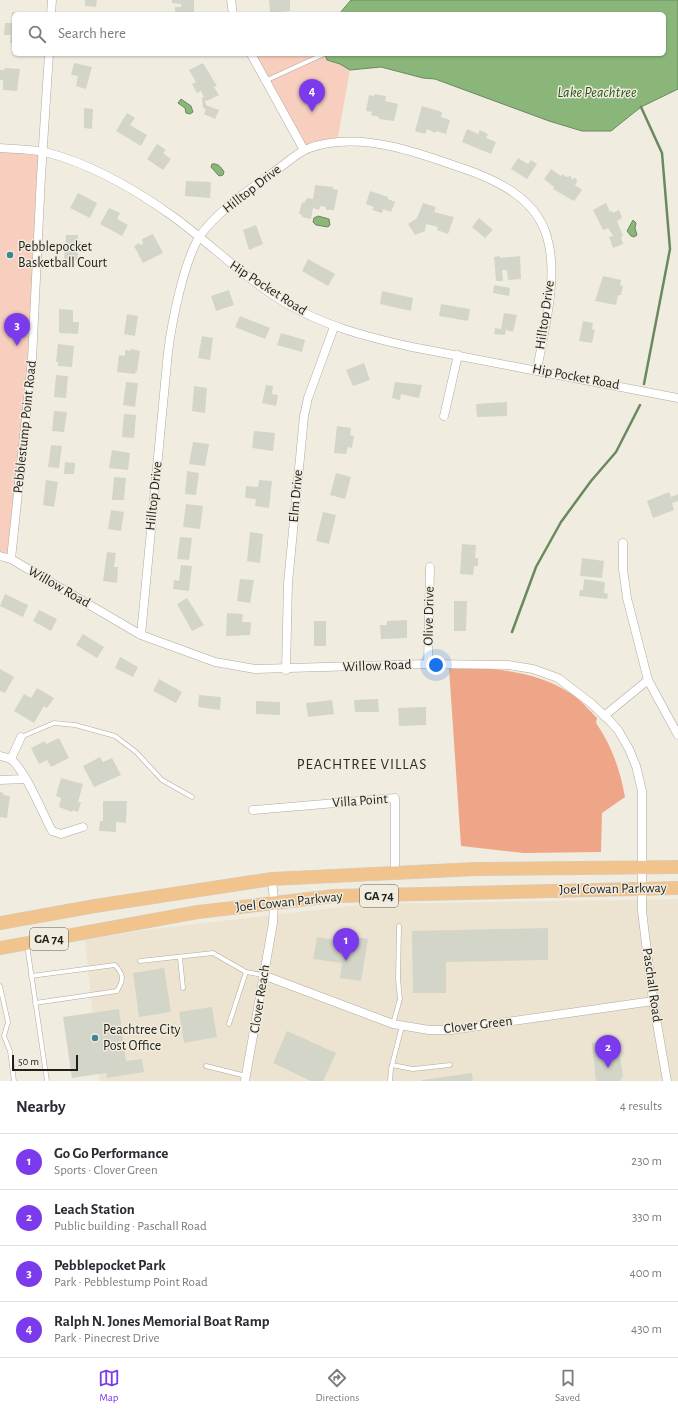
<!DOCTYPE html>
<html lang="en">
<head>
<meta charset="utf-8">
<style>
  :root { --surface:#fff; --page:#f2f2f3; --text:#2b2b33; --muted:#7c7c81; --line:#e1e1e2; --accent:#7c3aed }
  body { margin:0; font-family:"Alegreya Sans",sans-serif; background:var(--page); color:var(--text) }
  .scale { position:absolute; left:12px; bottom:10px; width:66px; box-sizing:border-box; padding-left:4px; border:2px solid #211f1a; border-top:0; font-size:11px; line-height:14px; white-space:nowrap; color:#211f1a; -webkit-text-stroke:3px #f1ece0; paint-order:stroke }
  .you { position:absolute; left:436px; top:665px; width:14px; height:14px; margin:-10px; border:3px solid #fff; border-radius:50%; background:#1a73e8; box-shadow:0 0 0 6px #1a73e833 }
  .badge { display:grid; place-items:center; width:26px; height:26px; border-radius:50%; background:var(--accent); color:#fff; font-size:13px; font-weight:700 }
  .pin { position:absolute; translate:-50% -33px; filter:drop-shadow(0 1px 2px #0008) }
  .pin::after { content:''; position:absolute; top:21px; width:14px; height:12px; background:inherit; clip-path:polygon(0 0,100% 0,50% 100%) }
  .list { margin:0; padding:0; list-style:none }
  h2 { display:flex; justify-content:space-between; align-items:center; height:52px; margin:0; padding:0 16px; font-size:17px }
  h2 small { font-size:13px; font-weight:400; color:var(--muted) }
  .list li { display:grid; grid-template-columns:26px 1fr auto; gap:12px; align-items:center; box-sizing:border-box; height:56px; padding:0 16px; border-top:1px solid var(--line) }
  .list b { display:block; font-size:15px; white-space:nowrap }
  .list p { margin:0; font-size:13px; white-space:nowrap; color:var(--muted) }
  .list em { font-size:13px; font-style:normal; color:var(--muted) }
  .icon { flex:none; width:22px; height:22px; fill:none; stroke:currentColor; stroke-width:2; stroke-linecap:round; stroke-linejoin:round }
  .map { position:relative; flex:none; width:678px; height:1081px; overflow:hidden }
  .search { position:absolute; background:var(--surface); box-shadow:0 1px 3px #0004; left:12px; right:12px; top:12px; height:44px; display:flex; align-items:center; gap:10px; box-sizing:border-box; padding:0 14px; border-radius:6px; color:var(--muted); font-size:15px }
  .sheet { height:276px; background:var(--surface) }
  nav { display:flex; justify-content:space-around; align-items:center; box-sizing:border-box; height:56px; border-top:1px solid var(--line); background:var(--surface); font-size:11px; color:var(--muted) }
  nav a { display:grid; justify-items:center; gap:2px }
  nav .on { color:var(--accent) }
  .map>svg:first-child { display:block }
  .built { fill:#ece4d0 }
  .green { fill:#f8cfbe }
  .forest { fill:#efa688 }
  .water { fill:#8ab67a; stroke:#6a895d }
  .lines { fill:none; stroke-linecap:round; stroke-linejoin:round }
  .stream { stroke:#6a895d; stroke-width:2.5 }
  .building { fill:#d3d5c8 }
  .service-casing { stroke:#afaa9e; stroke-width:5 }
  .minor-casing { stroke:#afaa9e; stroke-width:9 }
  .primary-casing { stroke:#cececd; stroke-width:14 }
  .service { stroke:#fff; stroke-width:4 }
  .minor { stroke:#fff; stroke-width:8 }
  .primary { stroke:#f1c48e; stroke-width:13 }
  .poi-dot { fill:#3f8690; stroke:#f1ece0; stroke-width:1.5 }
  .labels { text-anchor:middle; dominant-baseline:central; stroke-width:3; stroke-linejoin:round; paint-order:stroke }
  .shield { fill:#f1ece0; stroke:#5f5c55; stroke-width:1 }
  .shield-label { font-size:13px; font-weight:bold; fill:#211f1a }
  .street-label { font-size:14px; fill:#211f1a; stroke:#f1ece0 }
  .poi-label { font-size:14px; fill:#211f1a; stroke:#f1ece0; text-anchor:start }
  .water-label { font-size:15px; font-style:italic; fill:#2a5417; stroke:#f1ece0 }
  .neighbourhood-label { font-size:15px; letter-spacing:1px; fill:#2d2a20; stroke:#f1ece0 }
</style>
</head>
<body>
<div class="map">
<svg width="678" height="1081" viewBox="0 0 678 1081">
  <rect width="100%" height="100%" fill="#f1ece0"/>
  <path class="built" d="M678,899V1081H99L85,940L137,931L367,904Z"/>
  <g class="green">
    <path d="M251,54H325L328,60L340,63L350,70L337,142L304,150Z"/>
    <path d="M0,147L44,152L40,225L11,559L0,556Z"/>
  </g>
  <path class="forest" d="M470,667C507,670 538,673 570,693C580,699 589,710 597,718L596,723C612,746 620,770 625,797L602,813L601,852L524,853L461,846L449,668Z"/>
  <g class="water">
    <path d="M351,0H678V89L641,107L611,131H582L549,121L435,79L423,78L381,67L350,70L340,64L327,60L325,54H664V14H339Z"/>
    <path d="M181,99L191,106L193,112L190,114L186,113L185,108L178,103Z"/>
    <path d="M212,164C218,163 221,167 224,172L223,175L219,176L211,167Z"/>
    <path d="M318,216L329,219L330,225L328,227L316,225L313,222L314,218Z"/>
    <path d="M633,220L636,223L635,228L637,235L634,237L631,236L627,231Z"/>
  </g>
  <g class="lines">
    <g class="stream">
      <path d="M641,107L662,153L670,249L644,384"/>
      <path d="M512,632L536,567L561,522L591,481L616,452L640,405"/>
    </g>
  </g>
  <g class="building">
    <path d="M85,0H97L96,7L85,6Z"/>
    <path d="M172,0H194V14H175V7H181V4L172,3Z"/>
    <path d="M269,0H290V11L270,13Z"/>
    <path d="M12,12L20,13L14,14V43H10L11,35H4L5,23H12Z"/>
    <path d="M74,63L92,67L86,89L76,86L78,76L71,75Z"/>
    <path d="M203,63L217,86L214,87L219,95L207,101L205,100L206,105L219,110L215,119L204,114L206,109L203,108L202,98L204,97L201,91L197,93L192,84L196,82L189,70Z"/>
    <path d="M5,68L20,69L17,91L3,90V80H0V70H4Z"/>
    <path d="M374,94L386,96L385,101L398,104L394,121L379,119V117L371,115L372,112L366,111L369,95L374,96Z"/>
    <path d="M422,106L442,112L441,117L450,120L446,134L436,131L435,133L427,129L425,134L415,131Z"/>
    <path d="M84,108L93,109L92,129L84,128Z"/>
    <path d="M127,113L135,118L130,125L147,135L141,146L116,131Z"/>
    <path d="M467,129L478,134L480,130L488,134L486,138L496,142L491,154L462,142Z"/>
    <path d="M157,144L166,150L163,153L171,159L163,170L147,159Z"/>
    <path d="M518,158L528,164L531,160L537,164L527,179L511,169Z"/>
    <path d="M551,169L561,176L563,174L566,177L571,176V179L576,178L577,182L575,185L582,190L574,201L553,189L554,187L544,179Z"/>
    <path d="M186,181L211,182L210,198L185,196Z"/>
    <path d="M315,185L333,187V189L338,190L334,210H326V207L320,206L319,210L313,208L311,219L302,217V215L299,214L302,202L304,203L307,198L313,199Z"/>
    <path d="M370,191L388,197V199L395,202L391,212L383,209L382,213L372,210L374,207L366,204Z"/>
    <path d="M78,193L97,203L90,218L70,208Z"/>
    <path d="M423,203L436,207L434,212L454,217L448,234L437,230L438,227L426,224L425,231L415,235L408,224L417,218Z"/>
    <path d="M606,203L610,212L612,211L613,213L619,210L622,218L617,221L623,236L621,237L623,244L613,248L609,237L613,236L612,234L608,228L603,230L593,210Z"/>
    <path d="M109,208L120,213L117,219L128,225L122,236L100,224Z"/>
    <path d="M479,218L493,230L485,238L472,227Z"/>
    <path d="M256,225L263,244L249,250L243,230Z"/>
    <path d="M153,234L163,253L143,263L134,246L139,243L141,245L143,244L142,239Z"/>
    <path d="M66,235H78V241L82,242V251H78L77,260H64Z"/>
    <path d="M500,256V258L520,256L521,279L508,280L507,270H502L503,281H496L494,257Z"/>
    <path d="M308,259L335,274L328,286L302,271Z"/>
    <path d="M603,276L621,280L620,285L623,286L621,295H618L616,305L595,301Z"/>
    <path d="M494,285L510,288L509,296L493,293Z"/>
    <path d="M229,290L234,305L216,311L211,296Z"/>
    <path d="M382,291L413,298L411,311L380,304Z"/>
    <path d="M441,304L470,309L468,321L439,316Z"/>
    <path d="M59,309L73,310V322H79L78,334L59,333Z"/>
    <path d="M504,313L517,315L513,332L506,330L505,335L494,334L495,328L501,329Z"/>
    <path d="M127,314L138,316L135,336L124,334Z"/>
    <path d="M240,316L270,328L265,339L235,327Z"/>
    <path d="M583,321L593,323L592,329L595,330L592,343L579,341Z"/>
    <path d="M281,333L305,340L302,352L277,345Z"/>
    <path d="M202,336L213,338L210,360L198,358Z"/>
    <path d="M58,344L74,346L72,367L58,366V362H56Z"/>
    <path d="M131,349L140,351L137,372L136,371L135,374L117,372L119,355L125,356V350L130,351Z"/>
    <path d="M364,363L370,380L353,386L346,370Z"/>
    <path d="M56,375L68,376L66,398L54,397Z"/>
    <path d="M126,382L138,383L135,407L123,405Z"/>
    <path d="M395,382L422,385L419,398L401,394L400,400L392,398Z"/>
    <path d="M266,385L273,386L272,394L278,395L276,406L262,403Z"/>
    <path d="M194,386L207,388L205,413L192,411Z"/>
    <path d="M507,402V416L477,417L476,404Z"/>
    <path d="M54,411L67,412L64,432L52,431Z"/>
    <path d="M124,414L136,415L134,438L122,437Z"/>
    <path d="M337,426L351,428L350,435L354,436L352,448L348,447L346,454L334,453Z"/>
    <path d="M254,431L275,433L273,451L252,448Z"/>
    <path d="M193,442L209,444L205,466L189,464Z"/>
    <path d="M51,445L62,446L59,468L48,467Z"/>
    <path d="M112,450L130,453L128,470L109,468Z"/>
    <path d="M65,462L75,463L74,474H64Z"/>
    <path d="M187,471L199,473L196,495L185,494Z"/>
    <path d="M336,473L351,477L345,499L330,495Z"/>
    <path d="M114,477L126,478L124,500H112Z"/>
    <path d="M46,480L58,482L54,507L43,505Z"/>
    <path d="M259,480L272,481L269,508L255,506L256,499L245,498L246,486L258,487Z"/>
    <path d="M669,492L671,497L678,494V501L672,503L674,510L653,518L647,501Z"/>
    <path d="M186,504L203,506L200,529L183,527Z"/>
    <path d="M111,510L124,512L121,531L108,529Z"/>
    <path d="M323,512L336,515L329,544L316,541Z"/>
    <path d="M250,532L263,534L260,563L247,561Z"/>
    <path d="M180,537L192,538L189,560L177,559Z"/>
    <path d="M462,544L476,545L475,558H478V566H474L473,575L460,574Z"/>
    <path d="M107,552L116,553L114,567H118L117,583L103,581Z"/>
    <path d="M582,558L604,561L602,578L580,576Z"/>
    <path d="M181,565L192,566L189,591L173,589L174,580L179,581Z"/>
    <path d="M240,579L254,580L250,603L237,601Z"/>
    <path d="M584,579L605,582L604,593L608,594L607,599L579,596L580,590H583Z"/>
    <path d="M5,594L28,605L23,617L0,606Z"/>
    <path d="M187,598L204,625L192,631L177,604Z"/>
    <path d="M454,601H467L466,631H454Z"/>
    <path d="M39,610L57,619L51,631L33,621Z"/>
    <path d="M227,613L243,614L242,622H251L250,635L226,636Z"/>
    <path d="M407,620V638L381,639L380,625H387V621Z"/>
    <rect x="314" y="621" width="12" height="25"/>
    <path d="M83,634L104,647L97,658L76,645Z"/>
    <path d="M120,657L138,667L133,677L115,668Z"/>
    <path d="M0,669L14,677L5,693L0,691Z"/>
    <path d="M159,679L182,692L176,703L153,691Z"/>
    <path d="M37,688L54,698L47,708L44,706L34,723L14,711L24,694L31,698Z"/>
    <path d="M199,695L221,697L220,710L198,707Z"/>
    <path d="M378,699L379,712H355L354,700Z"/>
    <path d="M332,700L334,714L308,717L306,703Z"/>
    <path d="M256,701L280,702V715L256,714Z"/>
    <path d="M426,707V725L399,726L398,708Z"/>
    <path d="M59,738L69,758L51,767L47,760L39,764L31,748L45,741L46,744Z"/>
    <path d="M100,757L103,762L112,758L121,775L94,787L83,766Z"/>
    <path d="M61,778L83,784L78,802H81L78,812L73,810L72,812L59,807L61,798L56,796Z"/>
    <path d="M0,792L4,793L3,795L10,796L7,818L0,817Z"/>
    <path d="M103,801H127L126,823L116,822V832L99,831L100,821H103Z"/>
    <path d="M548,928V960L446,962V993H413L412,931Z"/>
    <path d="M348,936L368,939L361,981L340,978L342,963L313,959L317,937L347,942Z"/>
    <path d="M164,968L171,1012L139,1017L133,973Z"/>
    <path d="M212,1007L217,1037L184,1043L179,1012Z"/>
    <path d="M119,1009L126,1061L142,1059L144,1072L107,1078L106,1073L72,1078L63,1017Z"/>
    <path d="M287,1031L336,1053L323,1081H311L273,1063Z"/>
    <path d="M604,1040L605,1044L618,1042L623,1078H621V1081H596L592,1043Z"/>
    <path d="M472,1073L473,1081H422V1080Z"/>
  </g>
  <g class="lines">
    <g class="service-casing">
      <g id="service">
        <path d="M265,81L324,54"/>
        <path d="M21,737L54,723L75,725L115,736L136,752L162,780L192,797"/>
        <path d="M27,945L47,1081"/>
        <path d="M180,958L183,988"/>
        <path d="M140,961L213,953L246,972L263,975"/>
        <path d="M31,976L115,965C124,975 124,979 117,991L35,1003"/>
        <path d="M0,986L8,1022L4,1036L10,1051L14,1081"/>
        <path d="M229,1024L246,972"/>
        <path d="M393,1024L400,999L398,979L399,926"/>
        <path d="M392,1065L413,1069L450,1065"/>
        <path d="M206,1066L246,1076"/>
        <path d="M390,1081L391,1069L402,1026"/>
      </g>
    </g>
    <g class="minor-casing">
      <g id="minor">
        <path d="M231,0L233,14"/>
        <path d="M51,14L52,0"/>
        <path d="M251,54L304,150"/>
        <path d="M0,148C15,149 31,149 45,152C92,164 133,188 171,215C210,243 243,277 284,302C324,326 367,337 412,347L678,398"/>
        <path d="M444,416L458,355"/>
        <path d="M623,543V569L627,598L648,680L678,735"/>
        <path d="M0,556L11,559L141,635L215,662L255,669L428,664L508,665L533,669L558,678L592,704L609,720L618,730L629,749L636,766L642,791V911L653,1001L667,1081"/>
        <path d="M11,559L32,360L41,176L49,54"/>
        <path d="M141,635L168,352C172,321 183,266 198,239C214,213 253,187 278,169C286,163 294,156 303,151C312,146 328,143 338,142C380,138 423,155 462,168C497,180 536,198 547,237C559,277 544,330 537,370"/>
        <path d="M428,664L430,567"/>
        <path d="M286,670L288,583L304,416L308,398L334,327"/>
        <path d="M604,716L648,680"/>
        <path d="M0,756C4,757 9,758 12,760C27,774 42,812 52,831L61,834L83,827"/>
        <path d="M11,759L21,737"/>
        <path d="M0,780L25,779"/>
        <path d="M253,810L395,798V871"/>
        <path d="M263,975L393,1024L429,1030H451L653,1001"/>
        <path d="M245,1081L273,923L274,902L272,879"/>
      </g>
    </g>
    <g class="primary-casing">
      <g id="primary">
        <path d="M0,923L95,906L272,879L475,869L678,867"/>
        <path d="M0,948L198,912L334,896L678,888"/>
      </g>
    </g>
    <use href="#service" class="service"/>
    <use href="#minor" class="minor"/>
    <use href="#primary" class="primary"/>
  </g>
  <g class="poi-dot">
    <circle cx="10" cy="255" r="4"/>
    <circle cx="95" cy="1038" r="4"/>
  </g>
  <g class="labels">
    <g class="shield">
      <rect x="360" y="885" width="38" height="22" rx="3"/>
      <rect x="30" y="928" width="38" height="22" rx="3"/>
    </g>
    <g class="shield-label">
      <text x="379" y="896">GA 74</text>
      <text x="49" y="939">GA 74</text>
    </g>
    <g class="street-label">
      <text transform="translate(252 189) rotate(-38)">Hilltop Drive</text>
      <text transform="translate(268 288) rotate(33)">Hip Pocket Road</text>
      <text transform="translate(545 315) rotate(-82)">Hilltop Drive</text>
      <text transform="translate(576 377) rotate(11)">Hip Pocket Road</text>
      <text transform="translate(25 427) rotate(-84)">Pebblestump Point Road</text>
      <text transform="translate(154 496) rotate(-84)">Hilltop Drive</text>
      <text transform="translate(296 496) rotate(-85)">Elm Drive</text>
      <text transform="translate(59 587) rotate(30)">Willow Road</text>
      <text transform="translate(429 616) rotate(-89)">Olive Drive</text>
      <text transform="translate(377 666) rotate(-2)">Willow Road</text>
      <text transform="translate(360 801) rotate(-4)">Villa Point</text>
      <text transform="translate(613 889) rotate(-1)">Joel Cowan Parkway</text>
      <text transform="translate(289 902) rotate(-6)">Joel Cowan Parkway</text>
      <text transform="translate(652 985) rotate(82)">Paschall Road</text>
      <text transform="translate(260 999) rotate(-81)">Clover Reach</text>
      <text transform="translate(478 1025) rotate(-7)">Clover Green</text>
    </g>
    <g class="poi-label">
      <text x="18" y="247">Pebblepocket<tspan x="18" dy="16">Basketball Court</tspan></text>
      <text x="103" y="1030">Peachtree City<tspan x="103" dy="16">Post Office</tspan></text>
    </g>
    <g class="water-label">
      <text x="597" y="92">Lake Peachtree</text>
    </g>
    <g class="neighbourhood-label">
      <text x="362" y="764">PEACHTREE VILLAS</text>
    </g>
  </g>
</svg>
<div class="scale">50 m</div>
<div class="you"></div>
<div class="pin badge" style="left:346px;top:961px">1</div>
<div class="pin badge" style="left:608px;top:1068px">2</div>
<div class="pin badge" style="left:17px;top:346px">3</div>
<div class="pin badge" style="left:312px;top:112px">4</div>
<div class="search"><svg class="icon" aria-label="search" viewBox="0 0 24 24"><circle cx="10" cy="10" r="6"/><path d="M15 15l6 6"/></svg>Search here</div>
</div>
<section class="sheet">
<h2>Nearby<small>4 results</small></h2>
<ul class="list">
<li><span class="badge">1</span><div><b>Go Go Performance</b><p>Sports · Clover Green</p></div><em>230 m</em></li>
<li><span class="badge">2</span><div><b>Leach Station</b><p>Public building · Paschall Road</p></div><em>330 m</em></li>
<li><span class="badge">3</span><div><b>Pebblepocket Park</b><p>Park · Pebblestump Point Road</p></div><em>400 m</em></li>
<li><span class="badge">4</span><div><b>Ralph N. Jones Memorial Boat Ramp</b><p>Park · Pinecrest Drive</p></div><em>430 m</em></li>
</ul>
</section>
<nav>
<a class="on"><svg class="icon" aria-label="map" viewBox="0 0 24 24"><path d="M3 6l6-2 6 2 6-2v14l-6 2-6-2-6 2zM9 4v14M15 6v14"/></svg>Map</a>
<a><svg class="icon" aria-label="directions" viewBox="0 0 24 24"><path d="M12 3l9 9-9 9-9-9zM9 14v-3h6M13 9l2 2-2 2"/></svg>Directions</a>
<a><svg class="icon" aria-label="saved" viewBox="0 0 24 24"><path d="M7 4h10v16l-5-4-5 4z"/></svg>Saved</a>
</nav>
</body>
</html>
